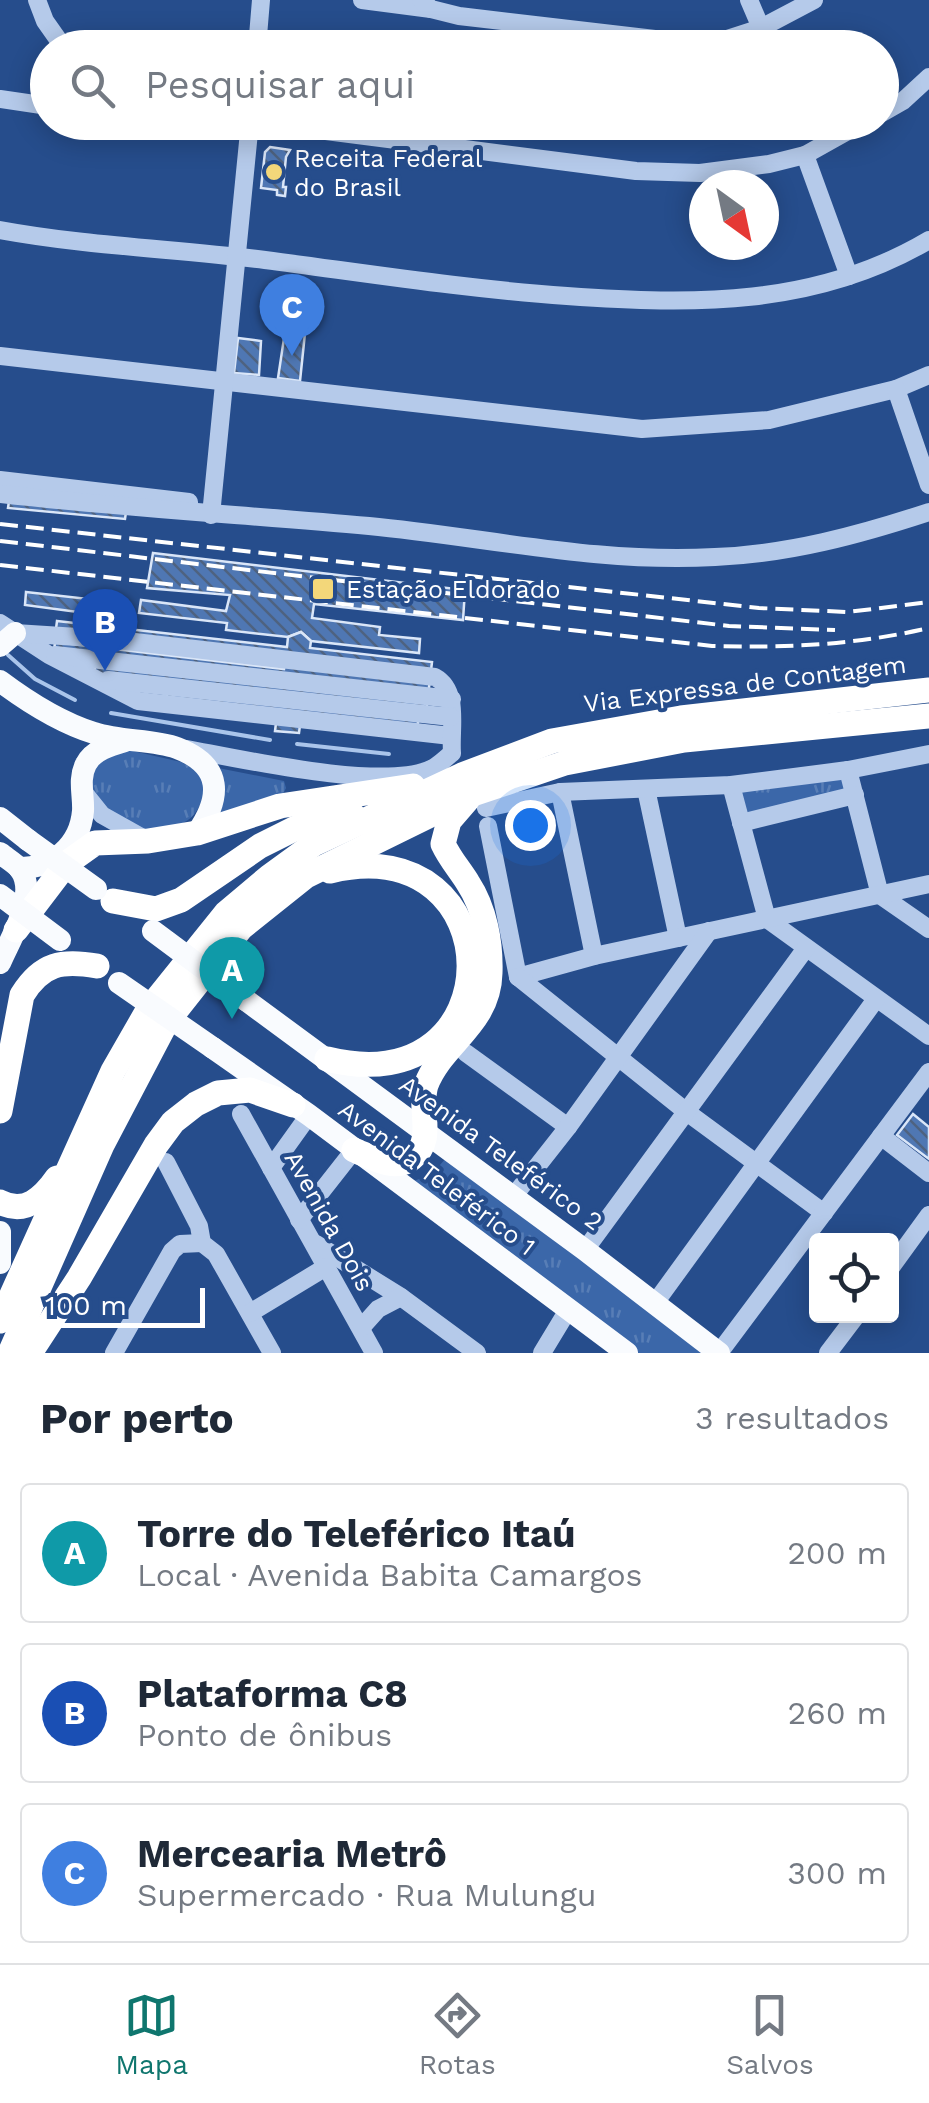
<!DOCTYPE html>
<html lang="pt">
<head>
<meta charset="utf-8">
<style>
  :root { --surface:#fff; --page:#f6f6f7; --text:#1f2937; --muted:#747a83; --line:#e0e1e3; --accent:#0f766e }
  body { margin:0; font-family:"Work Sans",sans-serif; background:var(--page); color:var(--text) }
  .controls { position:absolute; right:30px; bottom:30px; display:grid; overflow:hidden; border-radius:10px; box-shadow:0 5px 25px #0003 }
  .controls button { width:90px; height:90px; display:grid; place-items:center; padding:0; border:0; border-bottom:2px solid var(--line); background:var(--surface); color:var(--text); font:50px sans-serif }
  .compass { position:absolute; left:689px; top:170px; width:90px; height:90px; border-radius:50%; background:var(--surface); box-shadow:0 5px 25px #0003; rotate:147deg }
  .scale { position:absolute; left:30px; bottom:25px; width:175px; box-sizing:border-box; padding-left:10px; border:5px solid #fff; border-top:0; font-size:28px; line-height:35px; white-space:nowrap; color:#fff; -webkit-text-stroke:8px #264d8c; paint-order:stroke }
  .you { position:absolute; left:530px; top:825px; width:35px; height:35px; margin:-25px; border:8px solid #fff; border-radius:50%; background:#1a73e8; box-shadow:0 0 0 15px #1a73e833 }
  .badge { display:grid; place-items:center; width:65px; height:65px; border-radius:50%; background:var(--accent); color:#fff; font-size:32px; font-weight:700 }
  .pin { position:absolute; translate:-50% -82px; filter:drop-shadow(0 2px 5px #0008) }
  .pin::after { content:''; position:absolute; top:52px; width:35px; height:30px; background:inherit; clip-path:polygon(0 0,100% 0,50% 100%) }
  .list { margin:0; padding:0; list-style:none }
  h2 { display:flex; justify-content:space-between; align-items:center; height:130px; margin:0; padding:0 40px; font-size:42px }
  h2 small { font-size:32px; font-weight:400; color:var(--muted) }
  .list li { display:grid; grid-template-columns:65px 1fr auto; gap:30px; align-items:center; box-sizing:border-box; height:140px; margin:0 20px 20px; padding:0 20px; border:2px solid var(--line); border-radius:10px }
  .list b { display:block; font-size:38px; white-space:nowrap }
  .list p { margin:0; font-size:32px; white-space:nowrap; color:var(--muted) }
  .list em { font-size:32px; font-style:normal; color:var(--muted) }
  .icon { flex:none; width:55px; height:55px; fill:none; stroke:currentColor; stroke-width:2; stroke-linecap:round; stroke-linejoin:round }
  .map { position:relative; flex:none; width:929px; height:1353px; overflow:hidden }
  .search { position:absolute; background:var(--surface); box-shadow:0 5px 25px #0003; left:30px; right:30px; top:30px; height:110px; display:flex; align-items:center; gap:25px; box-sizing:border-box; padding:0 35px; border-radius:55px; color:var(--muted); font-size:38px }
  .sheet { height:610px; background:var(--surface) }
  nav { display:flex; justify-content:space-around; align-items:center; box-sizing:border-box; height:140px; border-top:2px solid var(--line); background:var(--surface); font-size:28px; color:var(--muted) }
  nav a { display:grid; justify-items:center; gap:5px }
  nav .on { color:var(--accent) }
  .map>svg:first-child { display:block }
  .park { fill:url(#park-tufts) }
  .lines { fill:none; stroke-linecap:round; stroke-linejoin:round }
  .stream { stroke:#aac5eb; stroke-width:4 }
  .building { fill:url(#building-back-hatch); stroke:#dae6f8; stroke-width:2.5 }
  .minor { stroke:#b5caea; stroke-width:18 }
  .major { stroke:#f9fbfe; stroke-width:22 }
  .highway { stroke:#fff; stroke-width:25 }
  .rail { stroke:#fff; stroke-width:4; stroke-dasharray:18 8; stroke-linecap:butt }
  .major-bridge { stroke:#f9fbfe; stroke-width:22 }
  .poi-dot { fill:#f3d77a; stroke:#264d8c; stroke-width:4 }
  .labels { text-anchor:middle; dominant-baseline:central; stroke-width:8; stroke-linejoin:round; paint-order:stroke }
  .poi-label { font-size:25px; fill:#fff; stroke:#264d8c; text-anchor:start }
  .street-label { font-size:25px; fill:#fff; stroke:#264d8c }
</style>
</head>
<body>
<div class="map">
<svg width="929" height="1353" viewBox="0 0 929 1353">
  <defs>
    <pattern id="park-tufts" width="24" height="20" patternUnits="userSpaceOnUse" patternTransform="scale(2.5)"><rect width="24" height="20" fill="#3b67a9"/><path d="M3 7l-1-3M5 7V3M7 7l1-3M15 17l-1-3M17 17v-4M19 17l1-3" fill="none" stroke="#587eb6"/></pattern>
    <pattern id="building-back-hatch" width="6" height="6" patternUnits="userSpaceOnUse" patternTransform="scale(2.5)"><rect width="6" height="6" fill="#4f77b3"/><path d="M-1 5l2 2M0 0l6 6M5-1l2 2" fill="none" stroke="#4e6280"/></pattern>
  </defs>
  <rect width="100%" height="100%" fill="#264d8c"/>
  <g class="park">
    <path d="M124,749L181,762L206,776C202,819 189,825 148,833L105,810L89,784L99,758Z"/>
    <path d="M218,768L284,781L286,788L282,796L215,821Z"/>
    <path d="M849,773L855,795L742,822L732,785Z"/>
    <path d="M447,1157L712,1353H636L406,1184L432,1174Z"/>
  </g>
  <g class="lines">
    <g class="stream">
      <path d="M8,655L35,679L75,700"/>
      <path d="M111,713L270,740"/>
      <path d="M297,744L389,754"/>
    </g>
  </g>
  <g class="building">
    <path d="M270,147L290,150L286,157L283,187H286L285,196L277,195V190L261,188L265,152Z"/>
    <path d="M286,325L303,326L302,332L305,333L300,381L278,378Z"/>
    <path d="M238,338L261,341L259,375L234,373Z"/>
    <path d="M9,501L126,512L125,519L8,508Z"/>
    <path d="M153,553L465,590L463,620L314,604L312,618L380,627L379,635L420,639L419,653L311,641L301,632L288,637L226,630L227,623L139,613L141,600L226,611L230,595L147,588Z"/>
    <path d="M26,592L124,603L123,618L25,605Z"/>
    <path d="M57,621L287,647L288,637L301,632L311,641L310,648L432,662L426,713L418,722L417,731L301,718L299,733L275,731L277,715L166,702L167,693L94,674L95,666L54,651L55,642L284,669L286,655L56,629Z"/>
    <path d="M913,1114L929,1127V1159L897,1135Z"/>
  </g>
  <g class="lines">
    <g class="minor">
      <path d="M37,0L45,21L64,48"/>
      <path d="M362,0L431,9"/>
      <path d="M421,0L431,9L459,16L689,43L727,39L761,28L814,0"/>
      <path d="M749,0L761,28"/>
      <path d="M257,48L261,0"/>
      <path d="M0,99L48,106"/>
      <path d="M882,113L903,101L929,77"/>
      <path d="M256,122L636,171L700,173L769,164L805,155L864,122"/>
      <path d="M805,155L849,276"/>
      <path d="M0,230C87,246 177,249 265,260C365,273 466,289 567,296C693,305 816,307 929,240"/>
      <path d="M0,356L642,429L769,420L896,389L929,375"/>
      <path d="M896,389L929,485"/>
      <path d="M0,480L189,502"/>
      <path d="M0,494C123,508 246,515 369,526C484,537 600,564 715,557C789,554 859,535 929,512"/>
      <path d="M211,515L250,122"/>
      <path d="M0,623L49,655L138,701L451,736"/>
      <path d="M15,633L109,639L435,677C460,691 450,728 452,753C446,758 440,764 433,768C387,792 241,759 187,749"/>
      <path d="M55,655L452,699"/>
      <path d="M108,680L451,717"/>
      <path d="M848,770L880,895L929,929"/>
      <path d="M731,785L767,919L929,1036"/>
      <path d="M646,789L678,938"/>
      <path d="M82,790L102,815L143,838"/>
      <path d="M560,792L594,956"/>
      <path d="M486,808L560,792L731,785L848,770L929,754"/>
      <path d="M741,823L855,795"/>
      <path d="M488,826L518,977"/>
      <path d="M518,977L594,956L929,884"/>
      <path d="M518,977L688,1113L824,1213"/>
      <path d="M466,1053L568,1127"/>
      <path d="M241,1114L374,1353"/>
      <path d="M881,1136L929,1173"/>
      <path d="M166,1162L199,1226L202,1243L216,1254L272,1353"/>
      <path d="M271,1168L309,1115"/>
      <path d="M513,1197L568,1127L709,931"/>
      <path d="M299,1220L354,1150"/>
      <path d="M316,1244L401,1297L477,1353"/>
      <path d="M585,1250L806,948"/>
      <path d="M892,1266L929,1215"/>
      <path d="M655,1303L876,999"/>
      <path d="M250,1313L326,1267"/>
      <path d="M361,1328L378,1309L401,1297"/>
      <path d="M114,1353L172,1251L180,1244L202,1243"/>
      <path d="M542,1353L568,1310"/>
      <path d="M719,1353L929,1072"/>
      <path d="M828,1353L856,1316"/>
    </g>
    <g class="major">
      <path d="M0,646L15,633"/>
      <path d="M0,681C28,702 59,722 94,733C120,742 154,739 177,748C224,766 221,798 197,833"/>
      <path d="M0,818L28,840"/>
      <path d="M0,853C6,858 15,863 20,869C39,894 10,939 0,963"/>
      <path d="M19,868C53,868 80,846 83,811C84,796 78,779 86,764C93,750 111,745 125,741"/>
      <path d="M247,1001L585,1250L719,1353"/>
      <path d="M213,1048L309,1115L627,1353"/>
      <path d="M0,1232V1263"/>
    </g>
    <g class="highway">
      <path d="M113,901L156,909L181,900L260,846L296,828L353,815"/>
      <path d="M16,930L67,863L95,843L148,841L197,833L280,806L413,786"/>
      <path d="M327,1059C517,1106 515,827 330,871"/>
      <path d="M0,1111L22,995C42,963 62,960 97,966"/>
      <path d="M354,1150C371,1157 395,1172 412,1158C436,1140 418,1109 426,1085C442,1043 489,1025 490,973C491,943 485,909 468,883C460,870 450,859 443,844L449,821L468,799"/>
      <path d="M0,1202C25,1215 43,1198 57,1178"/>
      <path d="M0,1321L113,1071L148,1010L226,913L270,876L314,844L462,775L552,741L681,718L929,690"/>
      <path d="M10,1353L102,1145L166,1023L241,928L306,876L473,794L565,763L684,740L929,716"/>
      <path d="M30,1353L79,1278L156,1145L173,1122L196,1104L218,1093L250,1090L293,1105"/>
    </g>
    <g class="rail">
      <path d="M0,524L759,608L848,612L929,602"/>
      <path d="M0,541L729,626L835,630"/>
      <path d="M0,565L712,646C788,648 855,645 929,628"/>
    </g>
    <g class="major-bridge">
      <path d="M28,840L96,889"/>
      <path d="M0,895L60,940"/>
      <path d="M153,931L247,1001"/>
      <path d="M119,983L213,1048"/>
    </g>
  </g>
  <g class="poi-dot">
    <circle cx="274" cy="172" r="10"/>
    <rect x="311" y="577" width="24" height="24" rx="5"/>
  </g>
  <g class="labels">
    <g class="poi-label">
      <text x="294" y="158">Receita Federal<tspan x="294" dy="29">do Brasil</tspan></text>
      <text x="346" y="589">Estação Eldorado</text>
    </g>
    <g class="street-label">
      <text transform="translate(745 684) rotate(-7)">Via Expressa de Contagem</text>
      <text transform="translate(501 1153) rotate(36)">Avenida Teleférico 2</text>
      <text transform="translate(437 1178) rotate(37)">Avenida Teleférico 1</text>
      <text transform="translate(329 1221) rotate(61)">Avenida Dois</text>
    </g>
  </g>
</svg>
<div class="controls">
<button><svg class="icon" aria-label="locate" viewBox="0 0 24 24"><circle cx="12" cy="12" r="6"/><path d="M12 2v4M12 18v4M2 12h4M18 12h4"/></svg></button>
</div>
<svg class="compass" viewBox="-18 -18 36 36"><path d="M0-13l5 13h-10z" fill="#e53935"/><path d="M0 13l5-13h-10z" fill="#747a83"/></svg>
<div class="scale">100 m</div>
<div class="you"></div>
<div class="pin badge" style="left:232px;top:1019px;background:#0f9aa8">A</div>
<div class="pin badge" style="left:105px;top:671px;background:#1a4fb4">B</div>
<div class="pin badge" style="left:292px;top:356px;background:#3f7fe0">C</div>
<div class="search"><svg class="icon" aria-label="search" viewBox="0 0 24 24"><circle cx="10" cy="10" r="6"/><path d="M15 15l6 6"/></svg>Pesquisar aqui</div>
</div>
<section class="sheet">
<h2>Por perto<small>3 resultados</small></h2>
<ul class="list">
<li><span class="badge" style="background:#0f9aa8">A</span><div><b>Torre do Teleférico Itaú</b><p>Local · Avenida Babita Camargos</p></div><em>200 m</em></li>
<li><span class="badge" style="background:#1a4fb4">B</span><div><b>Plataforma C8</b><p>Ponto de ônibus</p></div><em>260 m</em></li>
<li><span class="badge" style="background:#3f7fe0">C</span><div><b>Mercearia Metrô</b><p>Supermercado · Rua Mulungu</p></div><em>300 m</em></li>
</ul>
</section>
<nav>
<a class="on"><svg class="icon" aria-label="map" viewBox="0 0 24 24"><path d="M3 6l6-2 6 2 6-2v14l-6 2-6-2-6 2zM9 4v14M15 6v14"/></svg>Mapa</a>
<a><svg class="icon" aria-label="directions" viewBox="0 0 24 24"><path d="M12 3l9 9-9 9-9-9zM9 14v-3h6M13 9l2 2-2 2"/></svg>Rotas</a>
<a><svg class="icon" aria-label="saved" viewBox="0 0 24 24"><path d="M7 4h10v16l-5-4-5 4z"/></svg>Salvos</a>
</nav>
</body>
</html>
